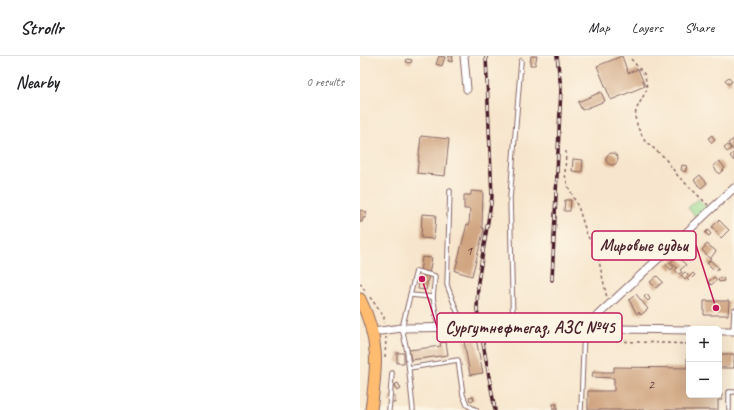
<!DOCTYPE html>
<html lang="en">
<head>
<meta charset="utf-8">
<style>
  :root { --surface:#fff; --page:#f2f2f2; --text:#202124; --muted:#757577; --line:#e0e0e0 }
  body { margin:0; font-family:Caveat,sans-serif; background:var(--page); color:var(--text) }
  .controls { position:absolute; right:12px; bottom:12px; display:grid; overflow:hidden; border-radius:6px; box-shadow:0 4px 16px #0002 }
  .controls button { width:36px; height:36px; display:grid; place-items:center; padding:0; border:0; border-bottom:1px solid var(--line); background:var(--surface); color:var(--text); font:20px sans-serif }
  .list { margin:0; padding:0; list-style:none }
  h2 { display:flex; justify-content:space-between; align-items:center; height:52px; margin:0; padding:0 16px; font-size:17px }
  h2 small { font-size:13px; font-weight:400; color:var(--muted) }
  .map { position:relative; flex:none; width:374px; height:354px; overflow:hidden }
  header { display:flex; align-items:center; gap:24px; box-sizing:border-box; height:56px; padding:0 20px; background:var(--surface); border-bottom:1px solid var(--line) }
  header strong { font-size:19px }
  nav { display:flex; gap:22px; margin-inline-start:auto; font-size:14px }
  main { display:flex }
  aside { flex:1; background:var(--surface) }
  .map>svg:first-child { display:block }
  .green { fill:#99db92; stroke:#727d5e }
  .building { fill:#cfa37e }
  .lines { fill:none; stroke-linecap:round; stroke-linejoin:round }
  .lane-casing { stroke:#876564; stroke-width:5.5 }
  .street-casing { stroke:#876564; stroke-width:9 }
  .primary-casing { stroke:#876564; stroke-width:13 }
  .path { stroke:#876564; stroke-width:1.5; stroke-dasharray:3 3; stroke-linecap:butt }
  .lane { stroke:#fff; stroke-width:3.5 }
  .street { stroke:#fff; stroke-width:7 }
  .primary { stroke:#febc70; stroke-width:11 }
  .rail-casing { stroke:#4a1f2b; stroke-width:3.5 }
  .rail { stroke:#fcf5e5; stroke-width:2; stroke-dasharray:6; stroke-linecap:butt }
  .labels { text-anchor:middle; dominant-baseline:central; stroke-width:4; stroke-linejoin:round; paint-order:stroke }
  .number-label { font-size:14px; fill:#6b4040 }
  .leader { fill:none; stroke:#c2185b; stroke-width:1.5 }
  .callout-dot { fill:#c2185b; stroke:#fcf5e5; stroke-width:1.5 }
  .callout { fill:#fcf5e5; stroke:#c2185b; stroke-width:1.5 }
  .callout-label { font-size:17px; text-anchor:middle; font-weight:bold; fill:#4a1f2b }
</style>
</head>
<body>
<header>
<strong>Strollr</strong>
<nav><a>Map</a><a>Layers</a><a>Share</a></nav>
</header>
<main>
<aside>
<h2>Nearby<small>0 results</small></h2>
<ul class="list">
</ul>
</aside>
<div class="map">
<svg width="374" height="354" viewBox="0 0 374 354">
  <rect width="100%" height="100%" fill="#fcf5e5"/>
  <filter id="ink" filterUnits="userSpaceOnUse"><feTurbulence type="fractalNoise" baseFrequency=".025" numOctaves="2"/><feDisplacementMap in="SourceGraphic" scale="8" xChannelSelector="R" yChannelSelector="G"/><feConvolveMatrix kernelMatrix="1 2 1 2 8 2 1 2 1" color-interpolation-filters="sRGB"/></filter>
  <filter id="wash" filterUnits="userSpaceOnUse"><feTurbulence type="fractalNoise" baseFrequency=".012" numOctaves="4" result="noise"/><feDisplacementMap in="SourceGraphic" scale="16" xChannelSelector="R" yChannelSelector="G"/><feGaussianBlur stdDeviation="0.9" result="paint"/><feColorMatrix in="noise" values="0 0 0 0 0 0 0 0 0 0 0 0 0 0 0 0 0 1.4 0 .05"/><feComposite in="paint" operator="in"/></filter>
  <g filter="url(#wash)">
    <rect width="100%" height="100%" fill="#f7e6cd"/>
    <path class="green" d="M338,143L347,152L337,162L328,152Z"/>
    <g id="blocks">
      <g class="building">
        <path d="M79,0L85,1L82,10L76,8Z"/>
        <path d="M89,0H93L92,6L88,5Z"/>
        <path d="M171,0H177L175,9H170Z"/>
        <path d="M262,0L268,17L278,13L285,30L251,44L237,10Z"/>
        <path d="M47,3L52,4L51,7L46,6Z"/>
        <path d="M369,21L372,26L368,28L365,24Z"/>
        <path d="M241,36L245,45L222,54L218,46Z"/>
        <path d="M352,79L355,84L352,87L348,82Z"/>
        <path d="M61,80L89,83L85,120L57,117Z"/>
        <path d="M374,83V95L368,87Z"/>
        <path d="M368,89L371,93L367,96L364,92Z"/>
        <circle cx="252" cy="103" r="6"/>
        <path d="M373,97L374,98V105L370,100Z"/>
        <path d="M213,103L223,104L222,116L212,115Z"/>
        <path d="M359,105L365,112L359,118L353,110Z"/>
        <path d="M322,109L327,110L325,116L321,114Z"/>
        <path d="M340,119L347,127L341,132L334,124Z"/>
        <path d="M111,135L123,136L122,172L124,173L112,220L95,215L107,168L109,169L110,153H104V139H111Z"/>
        <path d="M205,144H211L210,155H204Z"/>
        <path d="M0,154L7,156L5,162H3L2,166H0Z"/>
        <path d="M62,158L76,159L74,183L61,182Z"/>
        <path d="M359,164L369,174L361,182L352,171Z"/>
        <path d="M348,174L351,178L349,180L345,177Z"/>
        <path d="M347,188L356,195L350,203L342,194Z"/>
        <path d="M317,200L326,209L320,214L322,216L319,218L315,214L317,212L311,206Z"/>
        <path d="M62,201L72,202L66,234L58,233Z"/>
        <path d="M350,204L359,212L355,215L347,207Z"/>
        <path d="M309,206L314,211L311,214L306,209Z"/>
        <path d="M325,216L328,219L325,223L321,219Z"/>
        <path d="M333,217L335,219L329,225L327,223Z"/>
        <path d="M297,220L303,226L296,232L290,226Z"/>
        <path d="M354,221L357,224L351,229L348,226Z"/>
        <path d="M363,221L364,225L359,226L358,223Z"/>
        <path d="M276,238L288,253L281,259L279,256L277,258L269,244Z"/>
        <path d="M287,238L290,243L288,245L284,241Z"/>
        <path d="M344,245H369L368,259H344Z"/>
        <path d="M116,283L123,317L110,319L104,285Z"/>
        <path d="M86,286L88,299L51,304L49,294L81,290L80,287Z"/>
        <rect x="37" y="297" width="7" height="10"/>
        <path d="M327,298H329V339H359L362,337V344H358V354H228V335H254V322L232,321L233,316H254V311L327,312Z"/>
        <rect x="359" y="298" width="15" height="14"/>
        <path d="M38,327L41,333L37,335L34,329Z"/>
        <path d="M30,340H35V347L29,346Z"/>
        <path d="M113,340L114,344L110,345L109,341Z"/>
        <rect x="193" y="348" width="4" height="6"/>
      </g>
    </g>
  </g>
  <g filter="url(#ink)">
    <use href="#blocks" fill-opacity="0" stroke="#876564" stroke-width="1"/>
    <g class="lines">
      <g class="lane-casing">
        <g id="lane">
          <path d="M90,135L87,229L103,271"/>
          <path d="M50,239L73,241"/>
          <path d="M153,271L150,142L161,5"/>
          <path d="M373,275L374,254"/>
          <path d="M49,312L98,304L103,339L107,349L116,354"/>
          <path d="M29,354L32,317"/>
          <path d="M53,354L47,295L42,272L56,215L75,220L73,241L78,271"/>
          <path d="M221,354L224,272"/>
          <path d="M369,354V336H374"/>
        </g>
      </g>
      <g class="street-casing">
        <g id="street">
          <path d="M104,0L107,33"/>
          <path d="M224,272L374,132"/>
          <path d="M359,275H374"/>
          <path d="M13,276L42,272L119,271L329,274"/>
        </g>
      </g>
      <g class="primary-casing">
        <path id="primary" d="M0,243C20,284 17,310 11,354"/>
      </g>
      <g class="path">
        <path d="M271,3L285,19L287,33L276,54L275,61L278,72L285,85L304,101L318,120L348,149"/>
        <path d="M206,95L205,119L208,130L219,153L227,179L237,196L247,242"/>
        <path d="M0,227L6,236"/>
        <path d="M10,241L24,261V267"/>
        <path d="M229,284L329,288"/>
        <path d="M359,288H361"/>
        <path d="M25,301L26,281"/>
      </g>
      <use href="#lane" class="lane"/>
      <use href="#street" class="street"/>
      <use href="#primary" class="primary"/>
      <g class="rail-casing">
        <g id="rail">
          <path d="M126,0L132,141L118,226L117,254L135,354"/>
          <path d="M192,224L201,32L197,0"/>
        </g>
      </g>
      <use href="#rail" class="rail"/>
    </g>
  </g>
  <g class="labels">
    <g class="number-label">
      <text x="109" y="194">1</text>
      <text x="291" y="328">2</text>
    </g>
  </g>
  <path class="leader" d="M356 252L336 189M62 223L77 271"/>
  <g class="callout-dot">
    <circle cx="356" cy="252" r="4"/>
    <circle cx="62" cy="223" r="4"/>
  </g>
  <g class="callout">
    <rect x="232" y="175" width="104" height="29" rx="4"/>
    <rect x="77" y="257" width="185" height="29" rx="4"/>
  </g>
  <g class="callout-label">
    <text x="284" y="195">Мировые судьи</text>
    <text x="170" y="277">Сургутнефтегаз, АЗС №45</text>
  </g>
</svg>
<div class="controls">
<button>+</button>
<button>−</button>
</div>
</div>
</main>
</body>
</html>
